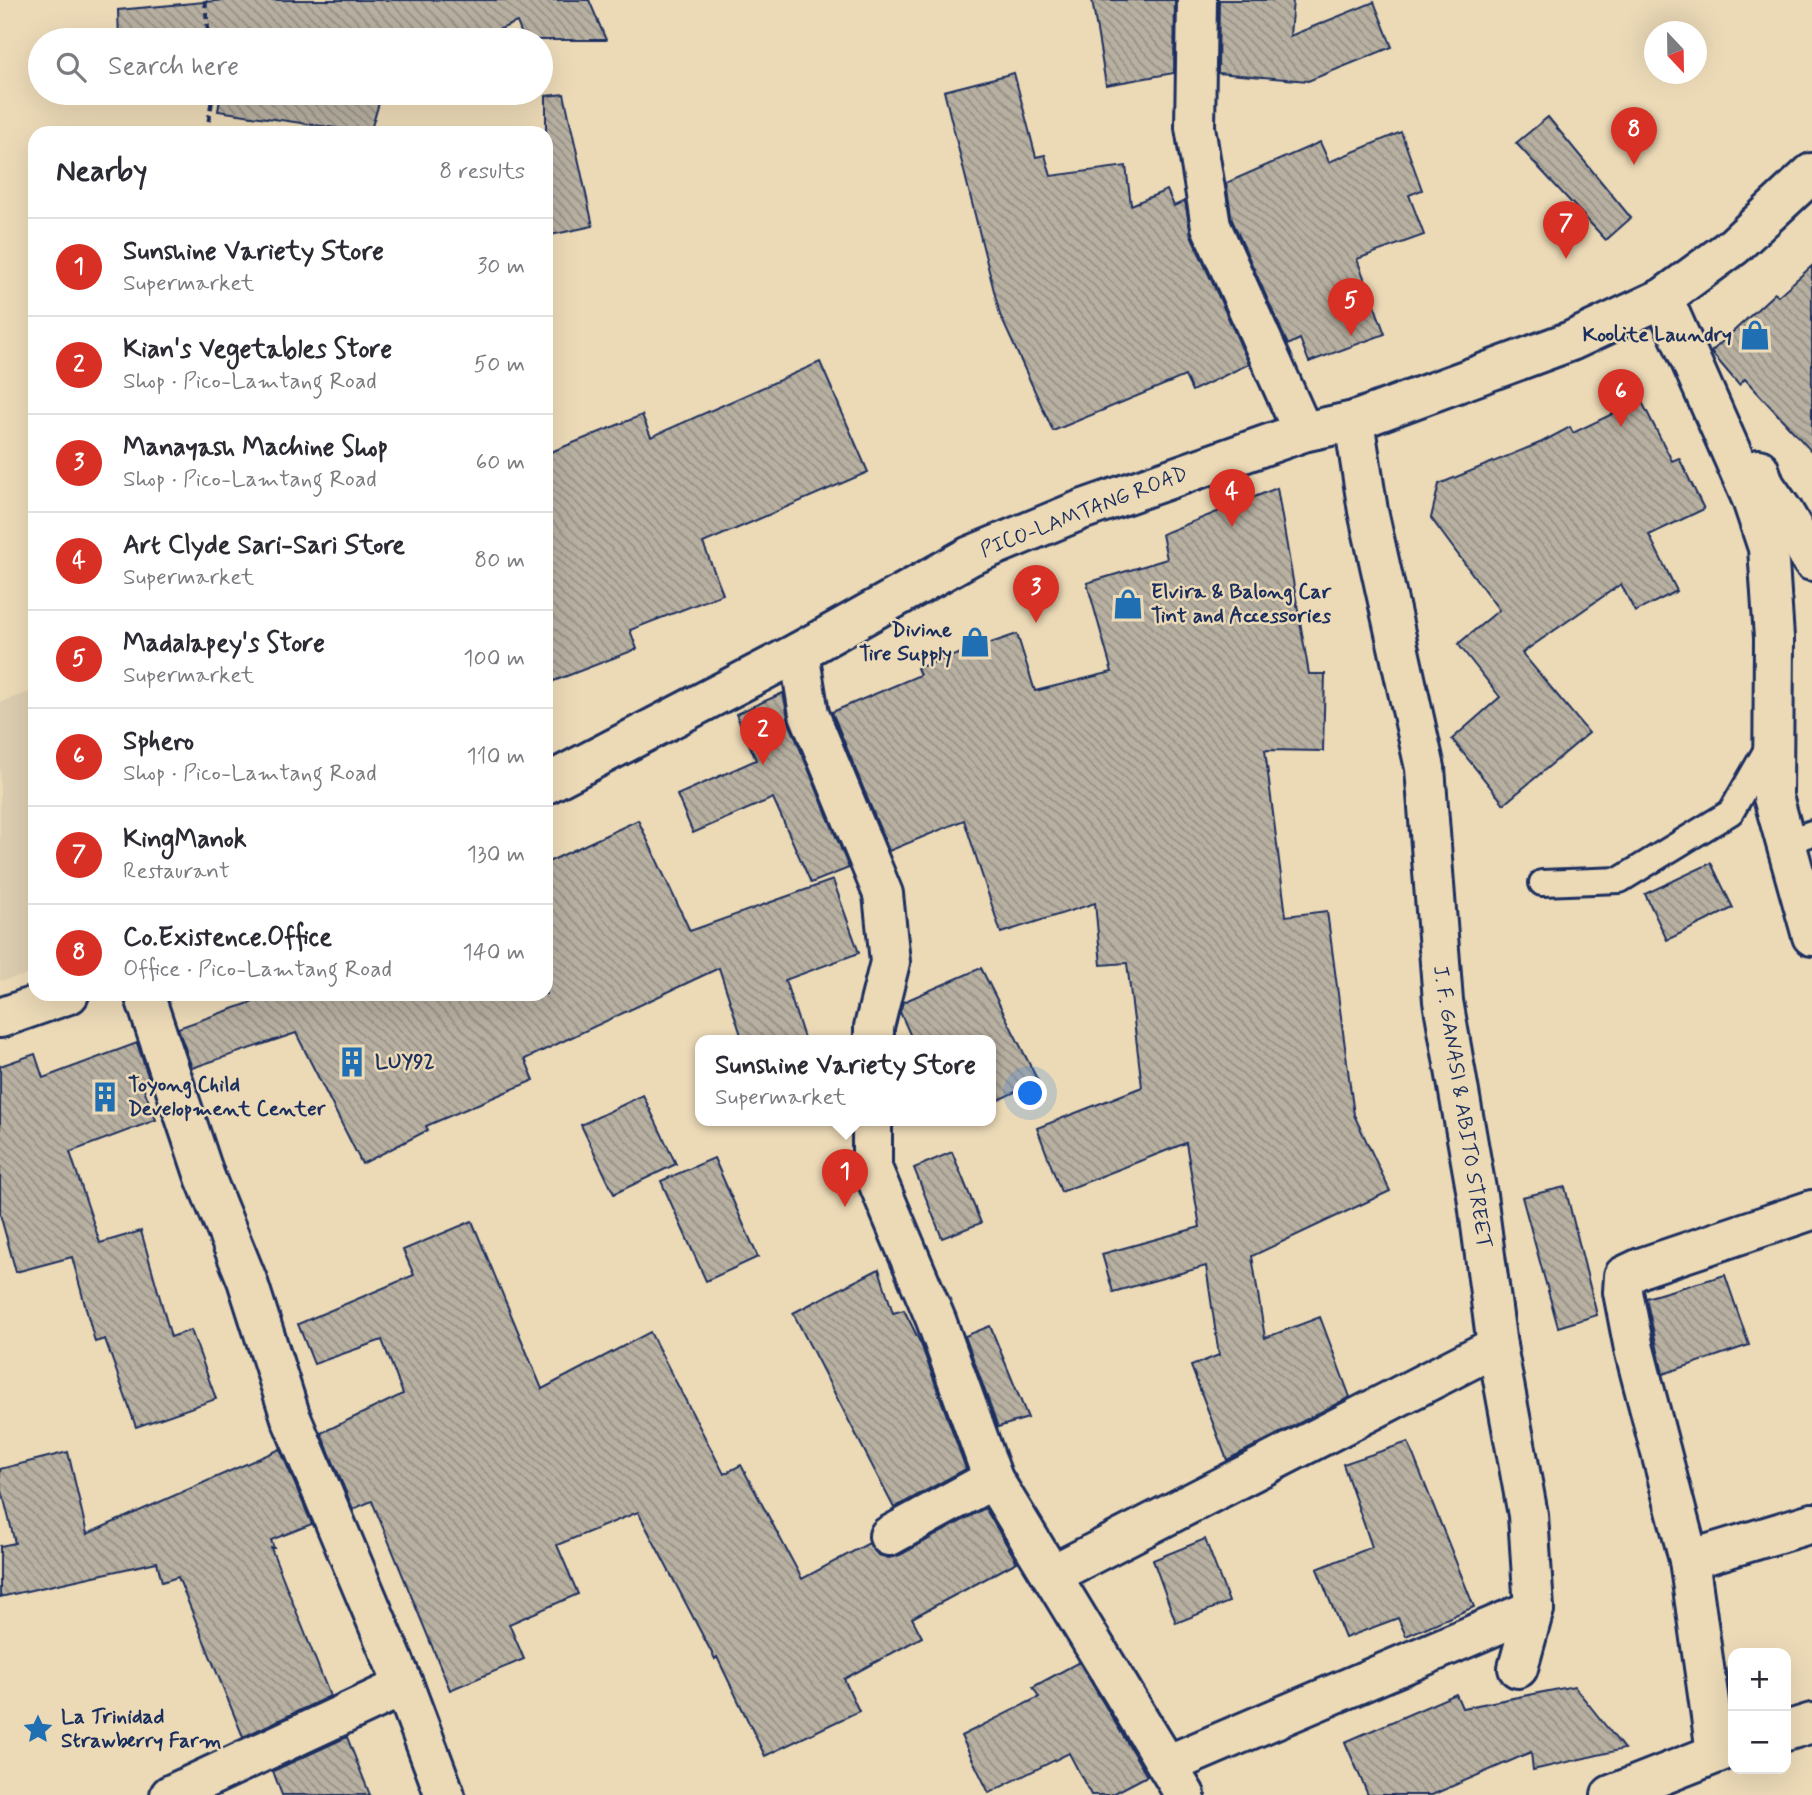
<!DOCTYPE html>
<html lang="en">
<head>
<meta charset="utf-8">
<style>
  :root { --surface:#fff; --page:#f2f2f3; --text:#2b2b33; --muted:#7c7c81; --line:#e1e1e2; --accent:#d93025 }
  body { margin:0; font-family:Mynerve,sans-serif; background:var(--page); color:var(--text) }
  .controls { position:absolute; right:21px; bottom:21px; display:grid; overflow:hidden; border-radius:14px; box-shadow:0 7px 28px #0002 }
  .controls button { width:63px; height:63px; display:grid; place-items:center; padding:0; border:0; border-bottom:2px solid var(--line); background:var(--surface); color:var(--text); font:35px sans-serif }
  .compass { position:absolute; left:1644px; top:21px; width:63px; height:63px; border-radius:50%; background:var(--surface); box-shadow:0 7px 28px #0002; rotate:158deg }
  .you { position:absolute; left:1031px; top:1094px; width:24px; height:24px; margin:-18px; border:5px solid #fff; border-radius:50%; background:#1a73e8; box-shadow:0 0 0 10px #1a73e833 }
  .badge { display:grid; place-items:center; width:46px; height:46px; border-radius:50%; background:var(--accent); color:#fff; font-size:23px; font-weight:700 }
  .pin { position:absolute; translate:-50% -58px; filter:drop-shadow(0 2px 4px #0008) }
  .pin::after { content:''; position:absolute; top:37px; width:24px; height:21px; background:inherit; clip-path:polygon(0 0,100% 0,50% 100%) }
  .popup { position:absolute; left:695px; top:1035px; width:301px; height:91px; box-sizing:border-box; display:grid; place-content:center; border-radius:14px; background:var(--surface); filter:drop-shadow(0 2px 5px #0005); font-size:23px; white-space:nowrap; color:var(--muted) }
  .popup b { font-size:26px; color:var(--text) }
  .popup::after { content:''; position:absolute; left:50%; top:100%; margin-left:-14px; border:14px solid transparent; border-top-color:var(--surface) }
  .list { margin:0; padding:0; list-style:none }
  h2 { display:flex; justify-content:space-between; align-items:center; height:91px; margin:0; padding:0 28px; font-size:30px }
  h2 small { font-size:23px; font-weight:400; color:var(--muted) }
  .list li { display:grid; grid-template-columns:46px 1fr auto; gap:21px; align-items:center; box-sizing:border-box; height:98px; padding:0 28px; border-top:2px solid var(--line) }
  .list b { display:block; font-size:26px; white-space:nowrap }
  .list p { margin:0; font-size:23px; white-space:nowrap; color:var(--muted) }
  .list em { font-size:23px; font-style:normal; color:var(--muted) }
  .icon { flex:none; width:38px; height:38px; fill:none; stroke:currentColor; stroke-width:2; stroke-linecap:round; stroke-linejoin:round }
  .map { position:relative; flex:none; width:1812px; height:1795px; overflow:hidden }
  .search { position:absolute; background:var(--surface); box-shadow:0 7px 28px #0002; left:28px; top:28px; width:525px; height:77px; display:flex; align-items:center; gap:18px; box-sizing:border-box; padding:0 24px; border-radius:38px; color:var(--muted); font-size:26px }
  .panel { position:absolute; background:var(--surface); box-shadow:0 7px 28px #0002; left:28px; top:126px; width:525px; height:875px; border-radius:21px }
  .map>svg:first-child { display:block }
  .built { fill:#dccdb0 }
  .building { fill:url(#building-back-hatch); stroke:#1b2f5e; stroke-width:2 }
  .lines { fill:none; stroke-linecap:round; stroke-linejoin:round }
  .lane-casing { stroke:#1b2f5e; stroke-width:30 }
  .street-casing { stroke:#1b2f5e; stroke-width:44 }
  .primary-casing { stroke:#1b2f5e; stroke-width:44 }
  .path { stroke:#1b2f5e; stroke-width:4.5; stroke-dasharray:7 5; stroke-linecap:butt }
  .lane { stroke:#ecdab7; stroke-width:24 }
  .street { stroke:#ecdab7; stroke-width:38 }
  .primary { stroke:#ecdab7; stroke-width:38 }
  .labels { text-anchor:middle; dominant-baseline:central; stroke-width:5; stroke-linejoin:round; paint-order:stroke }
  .poi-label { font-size:21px; font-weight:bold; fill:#1b2f5e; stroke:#ecdab7; text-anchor:start }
  .street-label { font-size:21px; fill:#1b2f5e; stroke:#ecdab7 }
</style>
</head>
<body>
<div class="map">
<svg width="1812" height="1795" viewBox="0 0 1812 1795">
  <defs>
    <pattern id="building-back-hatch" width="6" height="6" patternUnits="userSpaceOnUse" patternTransform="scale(1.75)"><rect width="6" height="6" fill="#b8b0a1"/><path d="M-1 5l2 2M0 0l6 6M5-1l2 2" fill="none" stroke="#959086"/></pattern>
  </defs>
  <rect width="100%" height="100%" fill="#ecdab7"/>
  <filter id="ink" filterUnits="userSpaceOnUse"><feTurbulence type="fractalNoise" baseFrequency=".0143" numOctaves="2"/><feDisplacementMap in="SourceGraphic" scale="14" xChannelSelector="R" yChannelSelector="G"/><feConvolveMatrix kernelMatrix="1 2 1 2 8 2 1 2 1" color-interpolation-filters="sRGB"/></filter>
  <g filter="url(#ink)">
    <path class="built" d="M35,690V973L0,981V702Z"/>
    <g class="building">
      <path d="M226,0H589L606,40H524L517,22L474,40H119L118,10Z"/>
      <path d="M1092,0H1175L1174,73L1106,85Z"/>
      <path d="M1219,0H1293L1290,36L1374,2L1392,47L1308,81L1218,73Z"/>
      <path d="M1014,73L1036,157L1045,155L1051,176L1126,166L1131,205L1167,190L1174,206L1185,201L1191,235L1249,364L1192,391L1185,376L1053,431L1000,315L944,91Z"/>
      <path d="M221,93H382L370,133L218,111Z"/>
      <path d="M564,94L593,226L546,236V96Z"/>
      <path d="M1548,117L1631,218L1606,240L1516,143Z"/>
      <path d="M1401,132L1422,190L1409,195L1424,235L1357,259L1385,334L1309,362L1300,339L1288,345L1232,220L1226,183L1320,142L1329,162Z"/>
      <path d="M1812,266V452L1745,379L1739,385L1711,352L1775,293L1778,296Z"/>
      <path d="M820,362L868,472L703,543L723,594L630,630L637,649L546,684V454L642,415L651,437Z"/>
      <path d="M1641,400L1672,461L1679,458L1704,509L1649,535L1677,591L1635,612L1621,584L1522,653L1589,733L1504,804L1452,739L1500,697L1458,644L1499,610L1431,518L1439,484L1542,442L1570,427L1573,433Z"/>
      <path d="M1277,488L1309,674H1325L1323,751L1265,750L1286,916L1327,911L1354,1115L1390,1191L1252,1256L1265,1338L1320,1317L1350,1397L1227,1460L1191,1366L1219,1355L1206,1266L1113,1292L1102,1254L1200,1227L1186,1143L1061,1192L1037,1128L1142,1087L1127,963L1101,965L1095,903L1001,933L964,820L889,851L832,712L920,675L917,668L1017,634L1035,691L1112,672L1087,583L1167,559L1162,534Z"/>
      <path d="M783,693L789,722L849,868L811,883L773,798L693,833L677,795L756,760L736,714Z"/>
      <path d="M638,820L690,931L833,880L859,953L785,980L805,1041H743L719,968L525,1059L534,1080L426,1126L428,1130L362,1164L296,1033L192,1068L178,1028L275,994H546V863Z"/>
      <path d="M1711,863L1733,908L1667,940L1645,894Z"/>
      <path d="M981,968L1038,1081L990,1104V1041H913L900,1012L903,1002Z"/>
      <path d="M137,1043L150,1082L142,1084L156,1120L70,1152L100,1243L141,1231L171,1337L191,1330L216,1399L136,1427L105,1339L95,1342L72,1257L16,1272L0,1214V1066L35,1054L43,1078Z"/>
      <path d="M643,1095L676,1164L614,1194L581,1125Z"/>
      <path d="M952,1152L981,1223L942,1238L914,1168Z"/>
      <path d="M714,1158L758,1257L706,1281L661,1181Z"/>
      <path d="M1565,1187L1597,1315L1558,1327L1522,1197Z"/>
      <path d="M472,1221L542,1389L650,1332L724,1474L741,1465L802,1579L869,1543L878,1555L889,1558L900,1555L985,1508L1017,1562L912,1618L922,1637L844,1679L859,1711L765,1756L717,1657L715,1659L638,1512L557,1545L578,1594L509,1624L524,1659L450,1690L372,1501L353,1509L321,1433L403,1394L382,1340L314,1364L298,1324L414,1275L403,1250Z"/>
      <path d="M879,1269L893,1313L904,1310L921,1344L966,1469L894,1508L793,1313Z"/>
      <path d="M1725,1275L1749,1345L1663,1374L1646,1298Z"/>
      <path d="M990,1326L1028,1418L998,1427L965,1336Z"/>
      <path d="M1408,1442L1474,1607L1406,1636L1398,1618L1345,1638L1317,1569L1372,1547L1343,1464Z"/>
      <path d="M280,1449L312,1524L271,1540L274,1548H271L330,1696L243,1737L178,1577L162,1582L157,1562L0,1597V1546L15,1543L0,1483V1469L68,1452L87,1534Z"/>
      <path d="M1205,1539L1229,1602L1176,1623L1153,1560Z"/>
      <path d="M1079,1662L1147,1776L1111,1795H1091L1069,1753L989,1793L961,1736L1039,1697L1033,1687Z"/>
      <path d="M1574,1686L1624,1749L1533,1770L1531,1752L1432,1795H1368L1345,1742L1456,1694L1462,1708Z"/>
      <path d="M347,1737L370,1795H282L273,1771Z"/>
    </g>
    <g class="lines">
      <g class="lane-casing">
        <g id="lane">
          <path d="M1786,842L1812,833"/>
          <path d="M1542,883L1620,880L1731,812L1770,744"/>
        </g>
      </g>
      <g class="street-casing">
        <g id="street">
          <path d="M1197,0L1195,127L1211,226L1303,432"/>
          <path d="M1663,298L1751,497L1768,548L1774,638L1773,797L1812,936"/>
          <path d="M1354,421L1368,511L1425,768L1443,1001L1477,1195L1497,1346L1528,1515L1534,1609L1518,1668"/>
          <path d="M1759,469L1765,486L1784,513L1812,561"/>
          <path d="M799,652L809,714L883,894L890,962L874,1027V1041"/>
          <path d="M144,994L205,1177L247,1280L291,1418L404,1686L445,1795"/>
          <path d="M872,1121V1168L936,1320L993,1479L1185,1795"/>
          <path d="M889,1536L993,1479"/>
          <path d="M1689,1560L1812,1523"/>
          <path d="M1053,1574L1497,1346"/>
          <path d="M1786,1731L1812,1723"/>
          <path d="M1716,1752L1689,1560L1634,1349L1623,1292L1624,1276L1643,1267L1812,1210"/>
          <path d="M1167,1765L1534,1609"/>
          <path d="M170,1795L404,1686"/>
          <path d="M1611,1795L1733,1747"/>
        </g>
      </g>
      <g class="primary-casing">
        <g id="primary">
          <path d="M546,784L799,652L970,556L1081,510L1303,432L1354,421L1571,341L1663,298L1734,246L1812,173"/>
          <path d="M0,1018L69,994"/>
        </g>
      </g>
      <g class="path">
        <path d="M205,0L209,40"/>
        <path d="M207,133L213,93"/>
      </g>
      <use href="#lane" class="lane"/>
      <use href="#street" class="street"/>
      <use href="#primary" class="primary"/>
    </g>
  </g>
  <defs>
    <g id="shop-bare" transform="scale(2.415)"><path d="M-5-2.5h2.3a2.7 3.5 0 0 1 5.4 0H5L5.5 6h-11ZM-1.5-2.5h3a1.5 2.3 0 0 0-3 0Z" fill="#1f6fb2" stroke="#ecdab7" stroke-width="2.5" paint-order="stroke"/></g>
    <g id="building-bare" transform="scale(2.415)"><path d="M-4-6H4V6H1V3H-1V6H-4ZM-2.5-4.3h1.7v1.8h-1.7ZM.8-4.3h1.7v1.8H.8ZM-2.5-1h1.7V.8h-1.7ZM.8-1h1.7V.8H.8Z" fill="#1f6fb2" stroke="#ecdab7" stroke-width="2.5" paint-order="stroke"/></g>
    <g id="sight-bare" transform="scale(2.415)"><path d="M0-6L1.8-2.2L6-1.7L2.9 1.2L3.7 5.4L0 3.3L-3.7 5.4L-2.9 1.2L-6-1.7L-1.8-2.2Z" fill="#1f6fb2" stroke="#ecdab7" stroke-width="2.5" paint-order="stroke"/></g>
  </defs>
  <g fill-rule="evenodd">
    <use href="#shop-bare" x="1755" y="335"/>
    <use href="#shop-bare" x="1128" y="604"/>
    <use href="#shop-bare" x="975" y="642"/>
    <use href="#building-bare" x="352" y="1062"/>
    <use href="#building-bare" x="105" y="1097"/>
    <use href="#sight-bare" x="38" y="1729"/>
  </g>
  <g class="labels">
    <g class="poi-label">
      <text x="1732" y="335" text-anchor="end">Koolite Laundry</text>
      <text x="1151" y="592">Elvira &amp; Balong Car<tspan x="1151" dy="24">Tint and Accessories</tspan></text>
      <text x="952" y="630" text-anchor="end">Divine<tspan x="952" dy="24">Tire Supply</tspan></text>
      <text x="375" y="1062">LUY92</text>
      <text x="128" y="1085">Toyong Child<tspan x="128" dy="24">Development Center</tspan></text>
      <text x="61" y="1717">La Trinidad<tspan x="61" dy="24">Strawberry Farm</tspan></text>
    </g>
    <g class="street-label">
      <text transform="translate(1084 512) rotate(-21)">PICO-LAMTANG ROAD</text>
      <text transform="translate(1462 1107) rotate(81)">J. F. GANASI &amp; ABITO STREET</text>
    </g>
  </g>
</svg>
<div class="controls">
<button>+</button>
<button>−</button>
</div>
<svg class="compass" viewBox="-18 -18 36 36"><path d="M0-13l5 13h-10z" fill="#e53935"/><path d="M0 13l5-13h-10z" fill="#7c7c81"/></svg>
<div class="you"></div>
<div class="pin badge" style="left:845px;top:1207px">1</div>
<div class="popup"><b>Sunshine Variety Store</b>Supermarket</div>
<div class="pin badge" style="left:763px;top:765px">2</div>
<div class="pin badge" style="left:1036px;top:623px">3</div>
<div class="pin badge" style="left:1232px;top:527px">4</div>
<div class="pin badge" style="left:1351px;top:336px">5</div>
<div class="pin badge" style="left:1621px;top:427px">6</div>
<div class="pin badge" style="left:1566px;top:259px">7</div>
<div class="pin badge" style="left:1634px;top:165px">8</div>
<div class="search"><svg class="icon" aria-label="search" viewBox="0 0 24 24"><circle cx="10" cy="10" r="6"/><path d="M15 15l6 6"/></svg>Search here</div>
<section class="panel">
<h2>Nearby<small>8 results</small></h2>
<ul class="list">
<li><span class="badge">1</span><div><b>Sunshine Variety Store</b><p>Supermarket</p></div><em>30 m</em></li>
<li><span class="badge">2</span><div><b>Kian's Vegetables Store</b><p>Shop · Pico-Lamtang Road</p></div><em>50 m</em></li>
<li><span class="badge">3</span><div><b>Manayash Machine Shop</b><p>Shop · Pico-Lamtang Road</p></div><em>60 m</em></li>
<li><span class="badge">4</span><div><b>Art Clyde Sari-Sari Store</b><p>Supermarket</p></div><em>80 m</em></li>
<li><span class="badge">5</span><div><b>Madalapey's Store</b><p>Supermarket</p></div><em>100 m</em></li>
<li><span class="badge">6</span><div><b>Sphero</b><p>Shop · Pico-Lamtang Road</p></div><em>110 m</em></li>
<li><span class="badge">7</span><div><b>KingManok</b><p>Restaurant</p></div><em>130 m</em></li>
<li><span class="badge">8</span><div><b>Co.Existence.Office</b><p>Office · Pico-Lamtang Road</p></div><em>140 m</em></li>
</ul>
</section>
</div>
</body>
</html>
